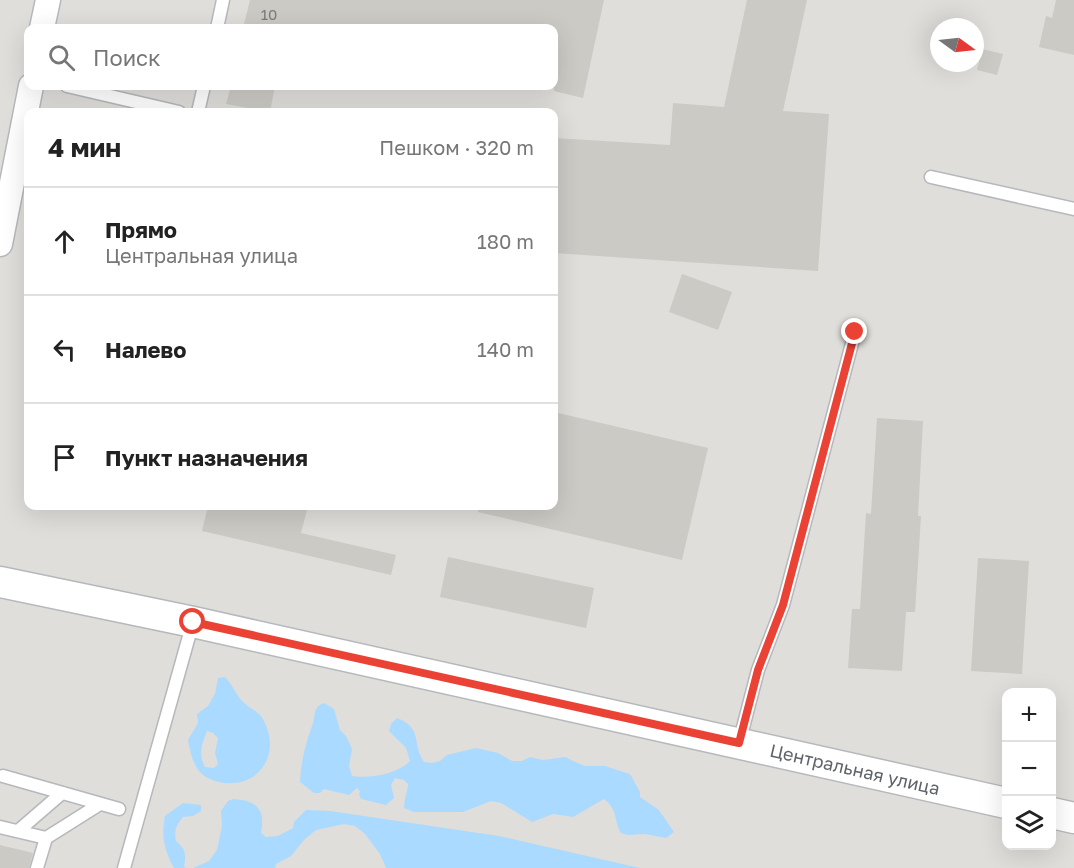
<!DOCTYPE html>
<html lang="ru">
<head>
<meta charset="utf-8">
<style>
  :root { --surface:#fff; --page:#f6f6f6; --text:#222; --muted:#767676; --line:#e0e0e0 }
  body { margin:0; font-family:"Golos Text",sans-serif; background:var(--page); color:var(--text) }
  .controls { position:absolute; right:18px; bottom:18px; display:grid; overflow:hidden; border-radius:12px; box-shadow:0 6px 24px #0002 }
  .controls button { width:54px; height:54px; display:grid; place-items:center; padding:0; border:0; border-bottom:2px solid var(--line); background:var(--surface); color:var(--text); font:30px sans-serif }
  .compass { position:absolute; left:930px; top:18px; width:54px; height:54px; border-radius:50%; background:var(--surface); box-shadow:0 6px 24px #0002; rotate:105deg }
  .stop { position:absolute; width:18px; height:18px; margin:-14px; border:4px solid #ea4335; border-radius:50%; background:#fff }
  .stop.end { background:#ea4335; border-color:#fff; box-shadow:0 2px 6px #0008 }
  .list { margin:0; padding:0; list-style:none }
  h2 { display:flex; justify-content:space-between; align-items:center; height:78px; margin:0; padding:0 24px; font-size:26px }
  h2 small { font-size:20px; font-weight:400; color:var(--muted) }
  .list li { display:grid; grid-template-columns:39px 1fr auto; gap:18px; align-items:center; box-sizing:border-box; height:108px; padding:0 24px; border-top:2px solid var(--line) }
  .list b { display:block; font-size:22px; white-space:nowrap }
  .list p { margin:0; font-size:20px; white-space:nowrap; color:var(--muted) }
  .list em { font-size:20px; font-style:normal; color:var(--muted) }
  .icon { flex:none; width:33px; height:33px; fill:none; stroke:currentColor; stroke-width:2; stroke-linecap:round; stroke-linejoin:round }
  .map { position:relative; flex:none; width:1074px; height:868px; overflow:hidden }
  .search { position:absolute; background:var(--surface); box-shadow:0 6px 24px #0002; left:24px; top:24px; width:534px; height:66px; display:flex; align-items:center; gap:15px; box-sizing:border-box; padding:0 21px; border-radius:12px; color:var(--muted); font-size:22px }
  .panel { position:absolute; background:var(--surface); box-shadow:0 6px 24px #0002; left:24px; top:108px; width:534px; height:402px; border-radius:12px }
  .map>svg:first-child { display:block }
  .industrial { fill:#e0deda; fill-rule:evenodd }
  .water { fill:#aadaff; fill-rule:evenodd }
  .building { fill:#cccac5 }
  .lines { fill:none; stroke-linecap:round; stroke-linejoin:round }
  .service-casing { stroke:#b5b8bc; stroke-width:15 }
  .minor-casing { stroke:#b5b8bc; stroke-width:27 }
  .tertiary-casing { stroke:#b5b8bc; stroke-width:33 }
  .service { stroke:#fff; stroke-width:12 }
  .minor { stroke:#fff; stroke-width:24 }
  .tertiary { stroke:#fff; stroke-width:30 }
  .route { stroke:#ea4335; stroke-width:8 }
  .labels { text-anchor:middle; dominant-baseline:central; stroke-width:6; stroke-linejoin:round; paint-order:stroke }
  .number-label { font-size:15px; fill:#7a7d7f }
  .street-label { font-size:18px; fill:#5f6368; stroke:#fff }
</style>
</head>
<body>
<div class="map">
<svg width="1074" height="868" viewBox="0 0 1074 868">
  <rect width="100%" height="100%" fill="#f1efe8"/>
  <path class="industrial" d="M0,0H1074V868H0ZM939,27H975V63H939ZM28,28H554V86H28ZM28,112H554V506H28ZM1006,692H1052V846H1006Z"/>
  <g class="water">
    <path d="M225,677C233,685 236,695 244,703C251,709 260,712 264,721C282,756 257,790 219,782C211,780 204,777 199,771C192,762 190,751 188,740L198,723L197,714L208,706L215,694L218,678ZM207,731L213,733L218,738L215,753L218,764L214,768L205,767C198,754 202,744 207,731Z"/>
    <path d="M324,703L334,709L340,730L346,736L352,749L349,766L352,776C370,779 397,774 410,761L406,748L389,731L391,724L397,718C424,729 411,743 424,762L432,763L440,761L447,755L476,748L498,753L512,761H522L530,757L543,760L565,757L584,766H605L630,774L640,792V797L659,810L674,832L666,838L645,834L627,835L621,833C613,819 619,811 604,799L573,817L553,814L532,822L501,803L491,801L463,812H414L404,808C404,798 408,791 408,784L404,780L395,778L391,785L394,798L386,805L361,799L359,795L360,791L357,788L349,795L324,789L320,793H314L300,782C301,762 305,745 312,726C316,717 312,707 324,703Z"/>
    <path d="M233,799C256,800 266,809 261,833L266,837L278,836L293,828L294,822L306,810L330,811L499,836L640,868H386L380,854L365,834L355,826L344,824L316,830L304,840L291,856L276,864L275,868H193L209,861L217,850L222,826L221,811L228,801Z"/>
    <path d="M183,803L201,805V811L193,816L183,817C176,825 174,831 176,841C186,849 186,855 184,867L187,868H174C164,850 161,836 165,816Z"/>
  </g>
  <g class="building">
    <path d="M250,0H604L583,98L554,91V28H243Z"/>
    <path d="M747,0H807L783,111L829,114L818,271L554,253V138L670,145L673,103L724,107Z"/>
    <path d="M1056,0H1074V55L1039,47L1046,16L1052,18Z"/>
    <path d="M982,49L1003,54L997,75L977,70Z"/>
    <path d="M231,86H275L270,112L226,104Z"/>
    <path d="M682,274L732,292L718,330L669,312Z"/>
    <path d="M554,412L708,448L682,560L478,512L479,506H554Z"/>
    <path d="M877,418L923,421L918,516H921L915,612H906L902,671L848,668L852,609H860L866,513L871,514Z"/>
    <path d="M208,506H289L307,510L301,533L396,555L391,575L202,531Z"/>
    <path d="M448,557L594,588L586,628L440,597Z"/>
    <path d="M978,558L1029,561L1022,674L971,671Z"/>
    <path d="M0,845L33,853L29,868H0Z"/>
  </g>
  <g class="lines">
    <g class="service-casing">
      <g id="service">
        <path d="M217,28L223,0"/>
        <path d="M67,86L179,112"/>
        <path d="M198,112L204,86"/>
        <path d="M931,177L1074,209"/>
        <path d="M739,743L758,670L783,605L855,332"/>
        <path d="M3,776L119,809"/>
        <path d="M0,827L46,838"/>
        <path d="M18,831L62,793"/>
        <path d="M37,868L46,838L100,804"/>
        <path d="M124,868L193,622"/>
      </g>
    </g>
    <g class="minor-casing">
      <g id="minor">
        <path d="M42,28L48,0"/>
        <path d="M0,244L31,86"/>
      </g>
    </g>
    <g class="tertiary-casing">
      <g id="tertiary">
        <path d="M0,582L193,622L1006,803"/>
        <path d="M1052,813L1074,818"/>
      </g>
    </g>
    <use href="#service" class="service"/>
    <use href="#minor" class="minor"/>
    <use href="#tertiary" class="tertiary"/>
  </g>
  <g class="lines">
    <path class="route" d="M193,622L739,743L758,670L783,605L855,332"/>
  </g>
  <g class="labels">
    <g class="number-label">
      <text x="269" y="14">10</text>
    </g>
    <g class="street-label">
      <text transform="translate(855 769) rotate(13)">Центральная улица</text>
    </g>
  </g>
</svg>
<div class="controls">
<button>+</button>
<button>−</button>
<button><svg class="icon" aria-label="layers" viewBox="0 0 24 24"><path d="M12 4l9 5-9 5-9-5zM3 14l9 5 9-5"/></svg></button>
</div>
<svg class="compass" viewBox="-18 -18 36 36"><path d="M0-13l5 13h-10z" fill="#e53935"/><path d="M0 13l5-13h-10z" fill="#767676"/></svg>
<div class="stop" style="left:193px;top:622px"></div>
<div class="stop end" style="left:855px;top:332px"></div>
<div class="search"><svg class="icon" aria-label="search" viewBox="0 0 24 24"><circle cx="10" cy="10" r="6"/><path d="M15 15l6 6"/></svg>Поиск</div>
<section class="panel">
<h2>4 мин<small>Пешком · 320 m</small></h2>
<ul class="list">
<li><svg class="icon" aria-label="ahead" viewBox="0 0 24 24"><path d="M12 20V5M6 11l6-6 6 6"/></svg><div><b>Прямо</b><p>Центральная улица</p></div><em>180 m</em></li>
<li><svg class="icon" aria-label="left" viewBox="0 0 24 24"><path d="M17 20v-9H6M10 6l-5 5 5 5"/></svg><div><b>Налево</b></div><em>140 m</em></li>
<li><svg class="icon" aria-label="arrive" viewBox="0 0 24 24"><path d="M6 21V4h12l-3 4 3 4H6"/></svg><div><b>Пункт назначения</b></div></li>
</ul>
</section>
</div>
</body>
</html>
